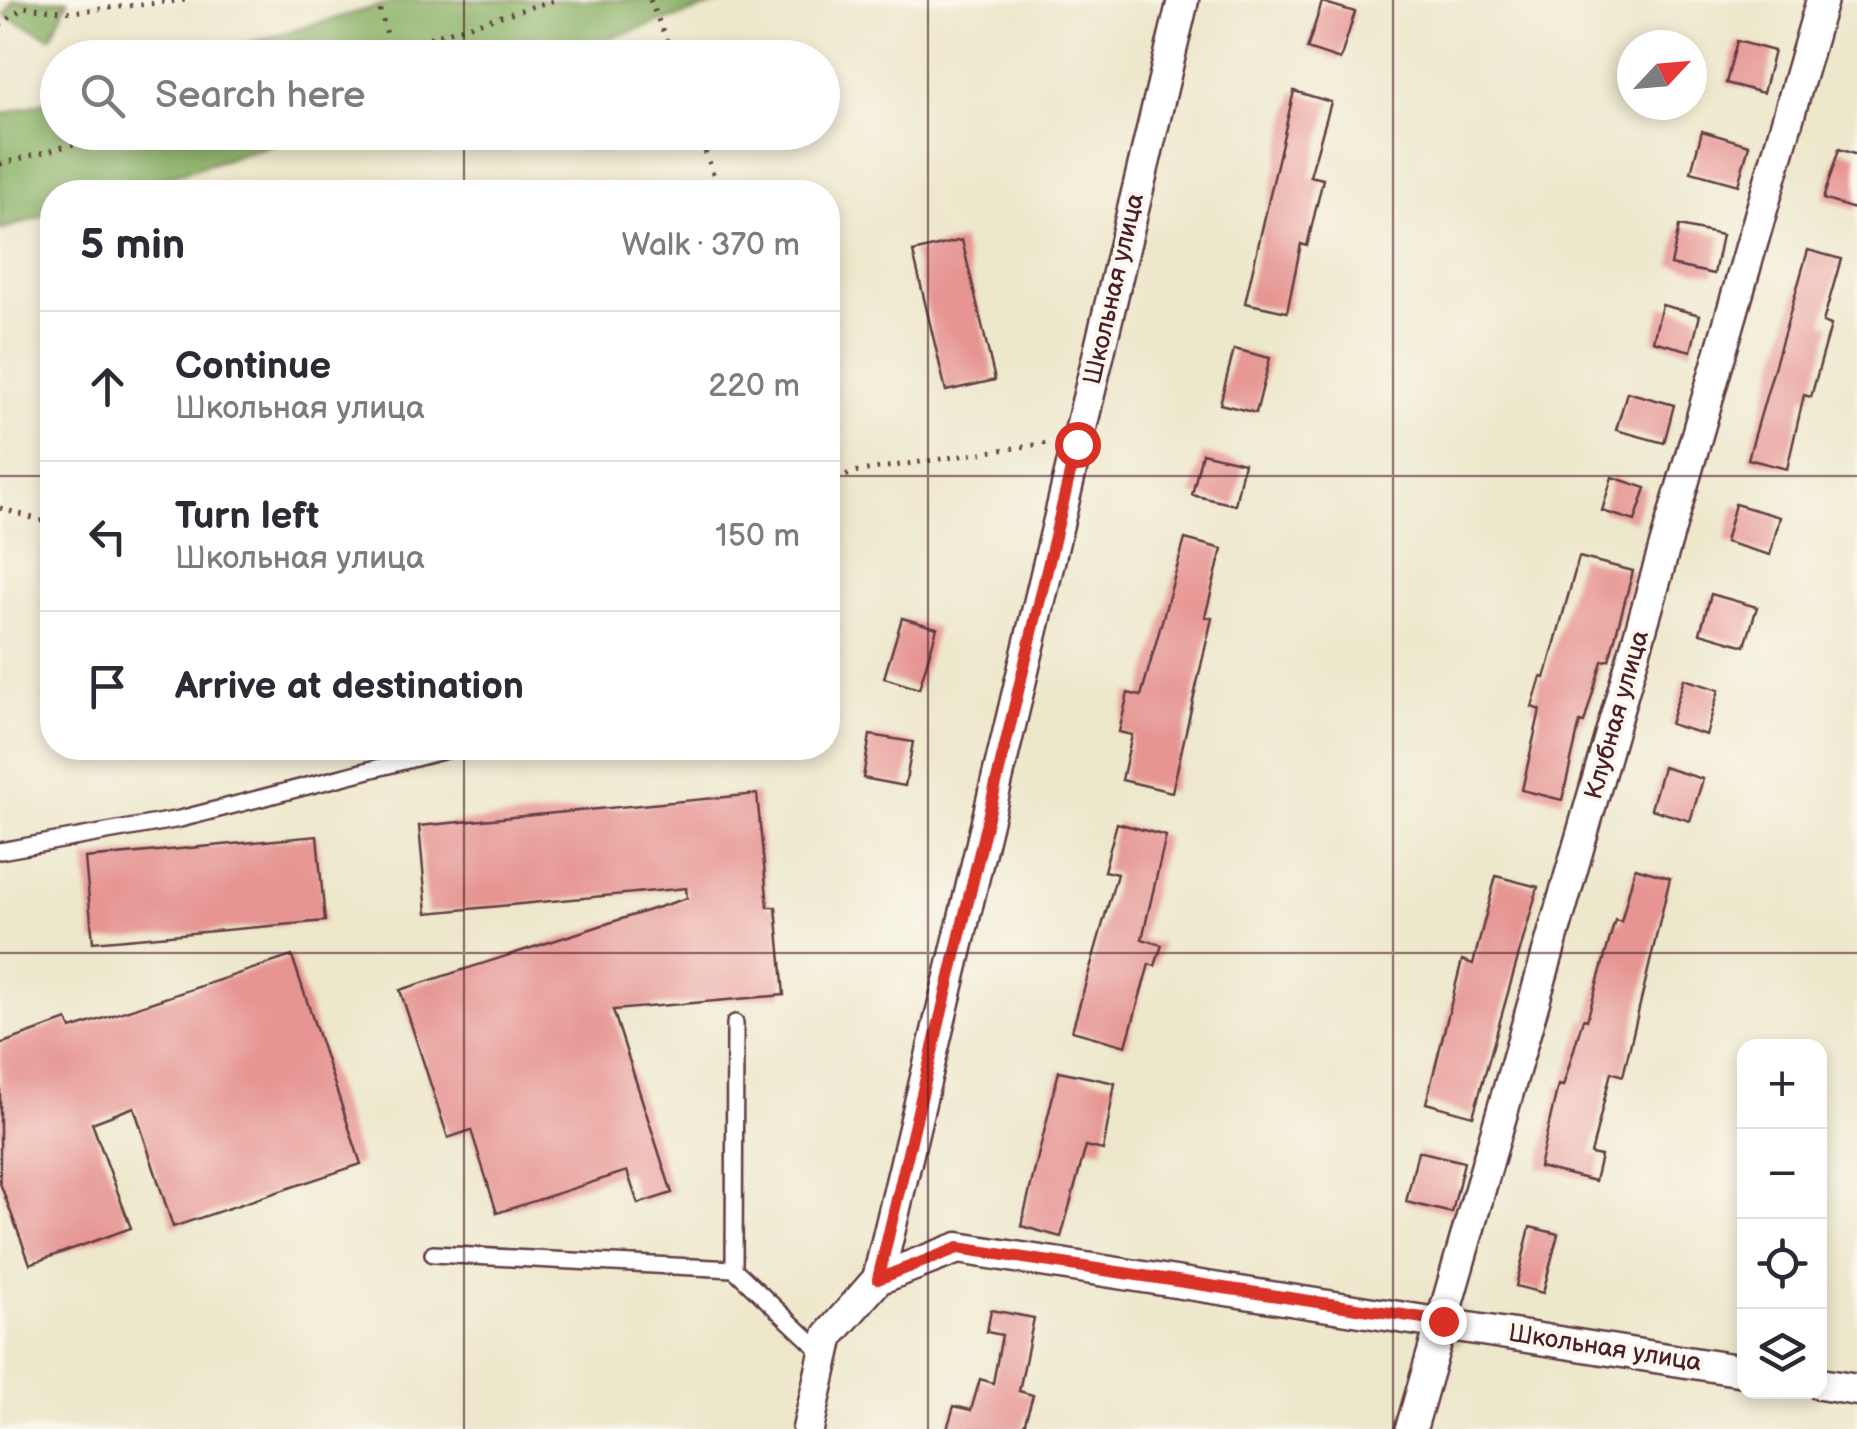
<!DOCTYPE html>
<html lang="en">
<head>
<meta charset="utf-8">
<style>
  :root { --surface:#fff; --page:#f2f2f3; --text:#2b2b33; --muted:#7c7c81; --line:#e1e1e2 }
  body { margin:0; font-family:"Balsamiq Sans",sans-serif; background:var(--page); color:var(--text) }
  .controls { position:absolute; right:30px; bottom:30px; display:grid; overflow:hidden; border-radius:20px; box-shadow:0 5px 15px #0003 }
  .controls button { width:90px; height:90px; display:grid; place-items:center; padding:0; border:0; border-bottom:2px solid var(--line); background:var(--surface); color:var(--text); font:50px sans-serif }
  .compass { position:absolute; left:1617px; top:30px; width:90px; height:90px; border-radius:50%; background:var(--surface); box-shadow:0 5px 15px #0003; rotate:64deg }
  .stop { position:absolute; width:30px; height:30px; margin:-22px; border:8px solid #d93025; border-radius:50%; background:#fff }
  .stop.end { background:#d93025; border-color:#fff; box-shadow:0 2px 10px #0008 }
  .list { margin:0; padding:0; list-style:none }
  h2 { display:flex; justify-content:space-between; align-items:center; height:130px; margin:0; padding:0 40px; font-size:42px }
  h2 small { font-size:32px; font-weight:400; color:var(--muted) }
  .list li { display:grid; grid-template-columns:65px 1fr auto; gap:30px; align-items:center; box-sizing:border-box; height:150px; padding:0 40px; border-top:2px solid var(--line) }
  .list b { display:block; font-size:38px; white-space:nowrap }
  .list p { margin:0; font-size:32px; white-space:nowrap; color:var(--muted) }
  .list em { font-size:32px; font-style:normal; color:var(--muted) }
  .icon { flex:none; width:55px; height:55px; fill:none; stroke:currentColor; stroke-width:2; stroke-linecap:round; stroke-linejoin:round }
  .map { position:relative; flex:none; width:1857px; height:1429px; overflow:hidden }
  .search { position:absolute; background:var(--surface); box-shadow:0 5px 15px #0003; left:40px; top:40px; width:800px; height:110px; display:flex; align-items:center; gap:25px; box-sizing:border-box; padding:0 35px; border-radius:55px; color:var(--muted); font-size:38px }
  .panel { position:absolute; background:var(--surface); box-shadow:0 5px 15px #0003; left:40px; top:180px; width:800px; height:580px; border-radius:40px }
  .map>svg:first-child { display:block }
  .forest { fill:#8cb268; stroke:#6b684a; stroke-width:2.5 }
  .building { fill:#e69593 }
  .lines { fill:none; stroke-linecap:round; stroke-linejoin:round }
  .service-casing { stroke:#623d43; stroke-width:20 }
  .minor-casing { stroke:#623d43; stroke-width:35 }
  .path { stroke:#623d43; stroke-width:5; stroke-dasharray:2.5 8; stroke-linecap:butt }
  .service { stroke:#fff; stroke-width:15 }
  .minor { stroke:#fff; stroke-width:30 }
  .route { stroke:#d93025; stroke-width:12 }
  .grid { fill:none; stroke:#4a1f2b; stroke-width:2.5; stroke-opacity:0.55 }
  .labels { text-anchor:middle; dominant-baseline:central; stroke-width:8; stroke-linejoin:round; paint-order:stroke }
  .street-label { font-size:25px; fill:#4a1f2b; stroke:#fbf7ec }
</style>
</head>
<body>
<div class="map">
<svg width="1857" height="1429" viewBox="0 0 1857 1429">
  <rect width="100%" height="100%" fill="#fbf7ec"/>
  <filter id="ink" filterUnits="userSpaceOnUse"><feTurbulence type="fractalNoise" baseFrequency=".01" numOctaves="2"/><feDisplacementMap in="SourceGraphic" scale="20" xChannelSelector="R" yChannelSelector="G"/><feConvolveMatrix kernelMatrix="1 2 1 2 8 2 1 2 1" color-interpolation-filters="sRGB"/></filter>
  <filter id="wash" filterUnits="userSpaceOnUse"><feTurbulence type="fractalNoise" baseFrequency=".0048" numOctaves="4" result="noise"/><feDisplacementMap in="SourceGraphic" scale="40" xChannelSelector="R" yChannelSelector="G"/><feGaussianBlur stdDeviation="2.25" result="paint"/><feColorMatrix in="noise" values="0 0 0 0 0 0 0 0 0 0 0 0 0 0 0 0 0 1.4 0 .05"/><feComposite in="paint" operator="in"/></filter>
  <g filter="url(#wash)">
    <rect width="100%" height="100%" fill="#ede7cb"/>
    <g class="forest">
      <path d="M13,0H68L51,37L5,16Z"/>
      <path d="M400,0H731L548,57H200Z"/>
      <path d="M57,99L58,132L310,133L119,192H52V213L0,230V115Z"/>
    </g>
    <g id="blocks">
      <g class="building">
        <path d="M1322,2L1355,12L1340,60L1307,49Z"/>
        <path d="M1737,41L1774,51L1763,93L1726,83Z"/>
        <path d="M1294,91L1331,102L1310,176L1323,179L1307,246L1301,244L1287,312L1245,303Z"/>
        <path d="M1702,131L1749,145L1738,185L1691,172Z"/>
        <path d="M1839,149L1857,155V210L1823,199Z"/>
        <path d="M1679,226L1722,235L1714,274L1671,265Z"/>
        <path d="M962,240L995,380L946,391L913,252Z"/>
        <path d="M1808,250L1841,259L1823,322L1831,325L1811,397L1804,395L1787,469L1748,459Z"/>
        <path d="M1662,305L1700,315L1691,351L1653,341Z"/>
        <path d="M1234,349L1270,358L1256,413L1220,404Z"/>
        <path d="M1627,392L1674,405L1664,443L1616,430Z"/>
        <path d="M1202,453L1244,463L1235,505L1192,495Z"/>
        <path d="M1612,477L1646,488L1635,521L1602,511Z"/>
        <path d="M1735,504L1780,517L1770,555L1725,542Z"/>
        <path d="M1185,539L1222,549L1205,617L1212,618L1172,792L1122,780L1132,735L1119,732L1128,693L1141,696Z"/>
        <path d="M1579,557L1633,571L1609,660L1602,661L1584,723L1580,722L1562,800L1522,790L1540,710L1532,707L1541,677L1545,678Z"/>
        <path d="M1711,594L1757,607L1745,646L1700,633Z"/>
        <path d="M902,618L937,628L919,689L884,678Z"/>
        <path d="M1684,679L1719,690L1706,735L1670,724Z"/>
        <path d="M870,735L913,742L905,786L863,778Z"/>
        <path d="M1663,767L1703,779L1690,821L1651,809Z"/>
        <path d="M757,794L768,907H776L784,995L613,1010L672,1193L638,1204L627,1171L497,1213L471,1130L448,1138L400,990L687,898L686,888L427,913L419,826Z"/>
        <path d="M1117,823L1166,836L1142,939L1162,945L1155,966L1149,964L1126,1046L1072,1031L1117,874L1104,871Z"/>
        <path d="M317,836L325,921L93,942L85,858Z"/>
        <path d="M1635,868L1670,878L1623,1076L1611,1072L1591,1154L1601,1156L1595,1181L1539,1167L1558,1085L1563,1086L1583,1019L1587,1020L1615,920L1621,922Z"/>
        <path d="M1496,876L1538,887L1473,1116L1426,1103L1462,960L1473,964Z"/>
        <path d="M292,956L361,1164L173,1227L134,1107L92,1123L131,1228L30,1264L0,1183V1044L67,1020L71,1029Z"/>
        <path d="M1059,1071L1115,1083L1103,1150L1086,1146L1061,1237L1021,1226Z"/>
        <path d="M1418,1151L1464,1162L1452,1213L1406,1202Z"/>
        <path d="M1530,1227L1558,1234L1543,1293L1516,1286Z"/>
        <path d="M991,1310L1034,1318L1019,1391L1033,1395L1023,1429H947L954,1406L971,1410L980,1379L993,1383L1002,1335L987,1332Z"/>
      </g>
    </g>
  </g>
  <g filter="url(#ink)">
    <use href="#blocks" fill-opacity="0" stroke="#623d43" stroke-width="2.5"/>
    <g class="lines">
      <g class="service-casing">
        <g id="service">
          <path d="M0,851L180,819L454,748"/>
          <path d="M735,1023L734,1269L825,1355"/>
          <path d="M433,1254L734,1269"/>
        </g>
      </g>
      <g class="minor-casing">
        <g id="minor">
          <path d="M878,1279L1183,0"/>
          <path d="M1820,1384L1857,1390"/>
          <path d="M808,1429L829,1335L878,1279L958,1248L1744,1371"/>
          <path d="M1411,1429L1822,0"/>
        </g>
      </g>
      <g class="path">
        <path d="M377,0L391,48"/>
        <path d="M650,0L674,58"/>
        <path d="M0,25L24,7L71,12L186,0"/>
        <path d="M359,58L555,0"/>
        <path d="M698,132L720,192"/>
        <path d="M0,164L118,132"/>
        <path d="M828,486L853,472L1048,443"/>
        <path d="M0,508L52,524"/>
      </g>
      <use href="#service" class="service"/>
      <use href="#minor" class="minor"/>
    </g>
  </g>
  <g class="lines" filter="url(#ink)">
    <path class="route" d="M1077,444L878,1279L958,1248L1443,1321"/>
  </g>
  <path class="grid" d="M464,0V58M928,0V1429M1393,0V1429M464,132V192M0,476H52M828,476H1857M464,748V1429M0,953H1857"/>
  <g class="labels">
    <g class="street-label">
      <text transform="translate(1114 289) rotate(-77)">Школьная улица</text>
      <text transform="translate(1617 715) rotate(-74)">Клубная улица</text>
      <text transform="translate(1605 1348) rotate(9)">Школьная улица</text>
    </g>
  </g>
</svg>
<div class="controls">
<button>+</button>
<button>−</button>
<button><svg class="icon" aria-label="locate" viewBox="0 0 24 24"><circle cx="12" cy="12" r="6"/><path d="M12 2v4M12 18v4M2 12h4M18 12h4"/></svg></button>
<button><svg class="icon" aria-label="layers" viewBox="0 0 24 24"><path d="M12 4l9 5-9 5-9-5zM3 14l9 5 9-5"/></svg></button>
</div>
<svg class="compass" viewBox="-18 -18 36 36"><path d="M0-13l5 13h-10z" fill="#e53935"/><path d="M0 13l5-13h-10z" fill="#7c7c81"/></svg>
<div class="stop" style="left:1077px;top:444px"></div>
<div class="stop end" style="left:1443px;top:1321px"></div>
<div class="search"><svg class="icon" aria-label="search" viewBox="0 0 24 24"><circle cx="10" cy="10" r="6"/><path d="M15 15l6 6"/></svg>Search here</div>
<section class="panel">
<h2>5 min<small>Walk · 370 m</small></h2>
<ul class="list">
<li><svg class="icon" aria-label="ahead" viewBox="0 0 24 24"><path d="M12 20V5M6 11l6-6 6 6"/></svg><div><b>Continue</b><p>Школьная улица</p></div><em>220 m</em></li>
<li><svg class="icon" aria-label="left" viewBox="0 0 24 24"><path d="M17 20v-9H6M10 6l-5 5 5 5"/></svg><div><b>Turn left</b><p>Школьная улица</p></div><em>150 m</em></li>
<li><svg class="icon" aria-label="arrive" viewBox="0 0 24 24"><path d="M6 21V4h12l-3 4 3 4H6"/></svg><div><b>Arrive at destination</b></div></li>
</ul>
</section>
</div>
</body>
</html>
